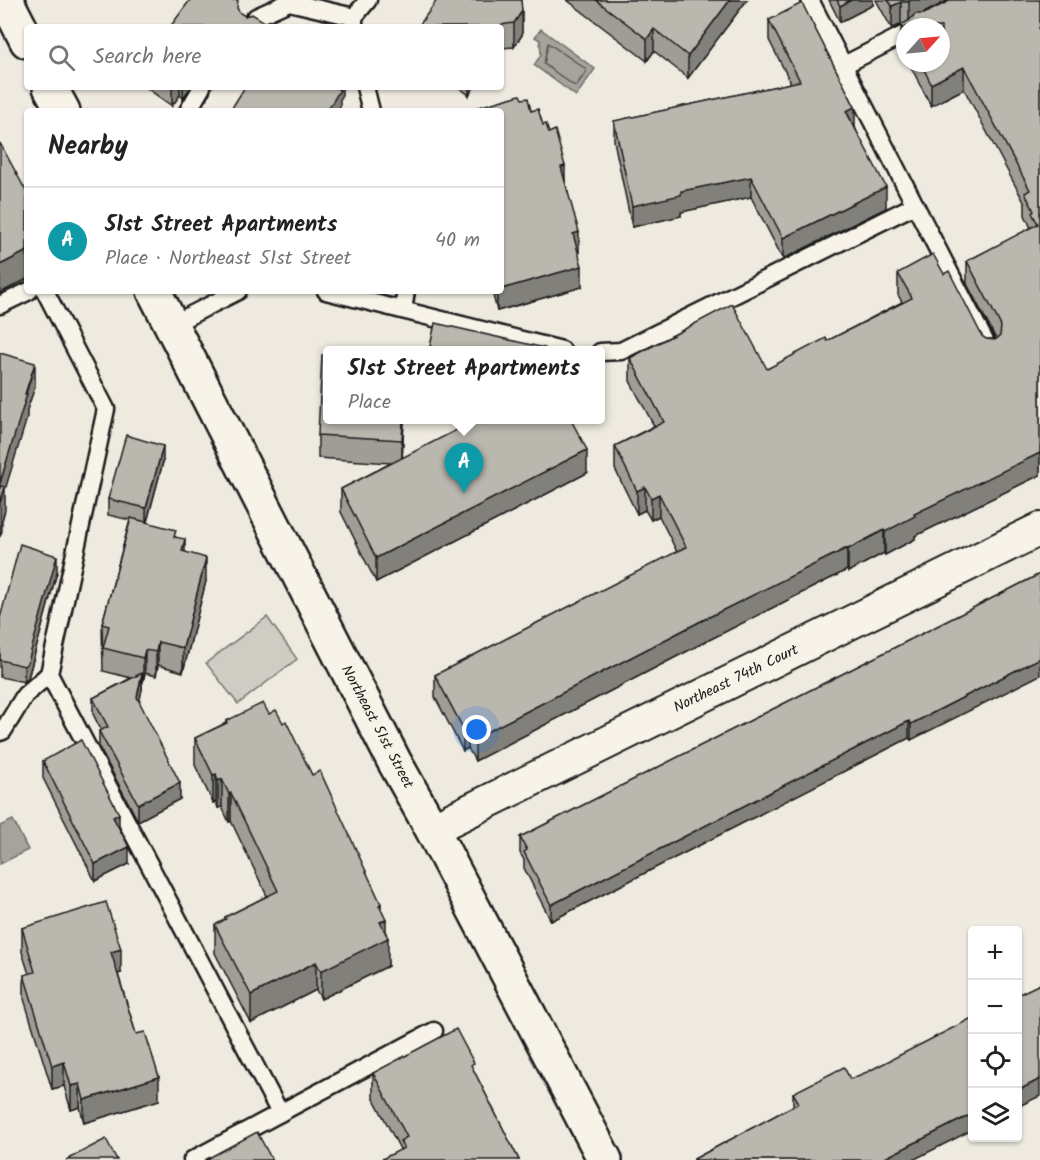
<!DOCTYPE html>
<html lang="en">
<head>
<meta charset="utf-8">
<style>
  :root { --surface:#fff; --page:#f6f6f6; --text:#222; --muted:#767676; --line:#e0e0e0; --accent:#c8321e }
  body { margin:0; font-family:Kalam,sans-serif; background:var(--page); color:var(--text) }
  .controls { position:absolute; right:18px; bottom:18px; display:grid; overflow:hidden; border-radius:6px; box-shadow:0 2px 4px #0004 }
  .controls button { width:54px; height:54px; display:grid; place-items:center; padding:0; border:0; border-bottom:2px solid var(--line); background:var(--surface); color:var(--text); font:30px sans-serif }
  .compass { position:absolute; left:896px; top:18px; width:54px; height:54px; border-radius:50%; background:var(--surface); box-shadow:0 2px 4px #0004; rotate:63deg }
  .you { position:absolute; left:477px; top:730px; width:21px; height:21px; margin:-15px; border:4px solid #fff; border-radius:50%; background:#1a73e8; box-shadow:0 0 0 9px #1a73e833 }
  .badge { display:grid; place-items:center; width:39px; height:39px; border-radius:50%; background:var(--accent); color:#fff; font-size:20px; font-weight:700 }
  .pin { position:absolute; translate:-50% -50px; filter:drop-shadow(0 2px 3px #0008) }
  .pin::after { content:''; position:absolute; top:32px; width:21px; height:18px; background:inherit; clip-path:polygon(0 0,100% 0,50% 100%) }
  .popup { position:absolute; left:323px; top:346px; width:282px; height:78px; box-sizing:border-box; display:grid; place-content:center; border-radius:6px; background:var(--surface); filter:drop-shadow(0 2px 4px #0005); font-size:20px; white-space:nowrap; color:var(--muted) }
  .popup b { font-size:22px; color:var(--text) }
  .popup::after { content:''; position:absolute; left:50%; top:100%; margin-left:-12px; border:12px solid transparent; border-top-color:var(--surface) }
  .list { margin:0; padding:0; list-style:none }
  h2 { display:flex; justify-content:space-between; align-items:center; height:78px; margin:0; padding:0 24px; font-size:26px }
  h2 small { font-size:20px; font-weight:400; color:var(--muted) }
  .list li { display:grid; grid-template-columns:39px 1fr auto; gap:18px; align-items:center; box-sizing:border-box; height:108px; padding:0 24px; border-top:2px solid var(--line) }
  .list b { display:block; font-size:22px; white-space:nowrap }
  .list p { margin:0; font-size:20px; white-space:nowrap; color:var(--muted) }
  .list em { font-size:20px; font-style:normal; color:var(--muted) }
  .icon { flex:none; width:33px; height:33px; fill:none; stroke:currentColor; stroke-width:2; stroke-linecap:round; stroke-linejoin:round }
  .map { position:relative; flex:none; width:1040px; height:1160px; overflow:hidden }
  .search { position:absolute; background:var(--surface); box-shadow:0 2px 4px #0004; left:24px; top:24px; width:480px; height:66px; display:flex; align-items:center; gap:15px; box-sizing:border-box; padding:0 21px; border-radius:6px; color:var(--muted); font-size:22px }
  .panel { position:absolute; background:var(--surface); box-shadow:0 2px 4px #0004; left:24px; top:108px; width:480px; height:186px; border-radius:6px }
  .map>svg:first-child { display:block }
  .green { fill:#cfccc3; stroke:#767470; stroke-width:1.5 }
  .water { fill:#a6a39d; stroke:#6f6d69; stroke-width:1.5 }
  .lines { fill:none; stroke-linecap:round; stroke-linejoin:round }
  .shore { stroke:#535250; stroke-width:1.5 }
  .service-casing { stroke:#1c1c1c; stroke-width:21 }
  .minor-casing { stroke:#1c1c1c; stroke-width:36 }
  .tertiary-casing { stroke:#1c1c1c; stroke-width:38 }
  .service { stroke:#f7f3e8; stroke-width:16 }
  .minor { stroke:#f7f3e8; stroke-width:32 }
  .tertiary { stroke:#f7f3e8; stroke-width:33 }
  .wall { fill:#a09d96; stroke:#1c1c1c; stroke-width:1.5 }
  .shaded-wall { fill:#82807a; stroke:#1c1c1c; stroke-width:1.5 }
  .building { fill:#bab7af; stroke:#1c1c1c; stroke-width:1.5 }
  .labels { text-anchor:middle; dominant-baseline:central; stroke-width:4.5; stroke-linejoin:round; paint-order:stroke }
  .street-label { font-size:15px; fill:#1c1c1c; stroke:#f7f3e8 }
</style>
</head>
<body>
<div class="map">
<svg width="1040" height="1160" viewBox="0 0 1040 1160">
  <rect width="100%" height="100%" fill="#eeeae0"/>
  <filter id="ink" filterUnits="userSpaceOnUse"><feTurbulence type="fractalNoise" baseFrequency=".0167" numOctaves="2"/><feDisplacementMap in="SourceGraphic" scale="12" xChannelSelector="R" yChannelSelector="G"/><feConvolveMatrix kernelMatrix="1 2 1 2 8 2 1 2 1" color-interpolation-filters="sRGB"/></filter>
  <g filter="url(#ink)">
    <path class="green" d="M267,617L297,659L238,704L206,663Z"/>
    <g class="water">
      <path d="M541,29L595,69L576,96L534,65L541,55L540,40L535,37Z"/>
      <path d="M13,820L28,850L0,864V826Z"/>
    </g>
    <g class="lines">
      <path class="shore" d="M548,43L586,69V72L576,86L573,85L544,64Z"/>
      <g class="service-casing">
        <g id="service">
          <path d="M810,0L915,205"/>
          <path d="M247,27L256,17L289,2L354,17"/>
          <path d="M354,27V17L368,0"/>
          <path d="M844,65L905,34"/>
          <path d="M365,87L371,111"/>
          <path d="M188,111L202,87"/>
          <path d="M45,291L106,409L49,674L280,1113L434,1031"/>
          <path d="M326,291L562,350"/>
          <path d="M0,305L29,291"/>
          <path d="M403,310L406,291"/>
          <path d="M171,325L238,291"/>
          <path d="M600,352L621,351L915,205L991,353"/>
          <path d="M0,732L3,731L25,695L49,674"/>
          <path d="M192,1160L280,1113"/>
        </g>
      </g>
      <g class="minor-casing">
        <path id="minor" d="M432,829L1040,529"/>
      </g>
      <g class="tertiary-casing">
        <g id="tertiary">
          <path d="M0,3L6,0L27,41"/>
          <path d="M50,87L63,111"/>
          <path d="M154,291L394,761L432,829L605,1160"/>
        </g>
      </g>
      <use href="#service" class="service"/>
      <use href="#minor" class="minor"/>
      <use href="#tertiary" class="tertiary"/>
    </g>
    <g class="wall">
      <path d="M521,0L522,35L514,47L501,48V27H418Z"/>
      <path d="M567,0H747L688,78L654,51L647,61Z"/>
      <path d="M829,0H873V5L840,22Z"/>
      <path d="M876,0H949L922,14L1040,0V475L915,536V539L885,555L884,553L848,572L847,570L701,644L475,761L468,748L463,751L435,697V675L677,552L659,516L651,520L645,510L637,514L615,469V446L654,426L630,381V358L767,369L827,341L902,302L898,295V273L944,274L982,336L986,339H996L967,284V261L1031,228L1025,215V204L964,89L931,106L909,63H941L905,27V55L901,48V25L902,24L892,29Z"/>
      <path d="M769,20L855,127L886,208L783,259L751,197L681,212V216L632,227L614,141V121L791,83L769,40Z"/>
      <path d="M148,87H191L183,98L180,95L172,106L148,89Z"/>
      <path d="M458,87H474L469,95Z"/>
      <path d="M522,99L543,125L549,133L565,180L579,252L578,253L582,287L497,311L492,291H501Z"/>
      <path d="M404,420L402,457L587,473L376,582L341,512V489L391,463L318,458V435Z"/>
      <path d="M163,462L147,522L176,537L185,552L206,581L183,672L158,665L156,676L145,673L143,682L142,681V689L139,702L180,799L138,821L99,747V731L101,730L93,714V698L131,678L103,671L102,624L130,520L108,515V499Z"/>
      <path d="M57,572L28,678L24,682L0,677V618Z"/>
      <path d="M1040,574L911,740L909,738L551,921L524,868V860L520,853V837Z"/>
      <path d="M269,714L283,723L312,775L381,910L386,935L388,966L321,999L316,990L251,1023L215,953V925L225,920V917L267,896L231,821L229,822L222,807L218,808L216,802L213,803L195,765V738L226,723V721Z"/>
      <path d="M43,761L119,829L129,864L95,881L43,778Z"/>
      <path d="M22,928L121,973L118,974L136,1034L159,1100L84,1123L80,1107L71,1110L64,1086L52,1089L24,999V975L29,974L22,952Z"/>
      <path d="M474,1071L519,1160L400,1149L373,1097V1073Z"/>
      <path d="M850,1079L913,1160H694V1159L793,1106V1093Z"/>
    </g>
    <g class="shaded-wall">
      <path d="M730,0H747L688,78V56Z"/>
      <path d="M851,0H873V5L840,22V6Z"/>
      <path d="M910,0H949L914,18L909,25V2Z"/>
      <path d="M901,2V24L892,29V6Z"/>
      <path d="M522,11V35L514,47V23Z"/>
      <path d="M654,29V51L647,61V39Z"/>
      <path d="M964,67V89L931,106V84Z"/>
      <path d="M172,87H180V95L172,106Z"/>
      <path d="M183,87H191L183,98Z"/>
      <path d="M334,87H342V97L340,99V111H327Z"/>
      <path d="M469,87H474L469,95Z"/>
      <path d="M855,107V128L846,111Z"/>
      <path d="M565,166V187L561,167Z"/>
      <path d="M751,177V197L681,212V216L632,227V206L681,191Z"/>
      <path d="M886,187V208L783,259V238Z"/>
      <path d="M579,232V252L573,254V234Z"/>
      <path d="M27,251V279L0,293V265Z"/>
      <path d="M582,266V287L497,311V291H501V289Z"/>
      <path d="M35,363V387L27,410V418L5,490V510L2,521V531L0,537V483Z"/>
      <path d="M403,420H404L402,464V440Z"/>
      <path d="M163,446V462L146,525V508Z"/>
      <path d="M587,450V473L376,582V558Z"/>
      <path d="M1040,453V475L915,536V539L885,555V532L914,514Z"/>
      <path d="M645,487V510L637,514V491Z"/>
      <path d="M659,494V516L651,520V498Z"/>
      <path d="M884,530V553L848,572V549Z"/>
      <path d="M185,539V563L182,551Z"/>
      <path d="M847,548V570L701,644L475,761V738L701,621Z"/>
      <path d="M57,556V572L28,678L24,682V666Z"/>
      <path d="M206,558V581L183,672V648Z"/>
      <path d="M158,642V665L156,676V652Z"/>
      <path d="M145,650V673L143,682V658Z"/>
      <path d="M1040,658V675L911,740V724Z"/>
      <path d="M142,673V689L137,714V697Z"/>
      <path d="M909,721V738L551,921V905Z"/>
      <path d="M468,726V748L463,751V728Z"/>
      <path d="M216,774V802L213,803V775Z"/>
      <path d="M222,779V807L218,808V781Z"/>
      <path d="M180,783V799L138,821V804Z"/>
      <path d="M231,793V821L229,822V794Z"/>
      <path d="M119,814V830L113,817Z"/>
      <path d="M129,847V864L95,881V864Z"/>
      <path d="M381,904V922L386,920V939L388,938V966L321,999V971L379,905Z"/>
      <path d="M121,949V973L111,976V952Z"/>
      <path d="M316,962V990L251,1023V995Z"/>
      <path d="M64,1062V1086L52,1089V1066Z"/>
      <path d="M159,1077V1100L84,1123V1100Z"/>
      <path d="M1040,1079V1096L1017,1107V1091Z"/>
      <path d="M80,1084V1107L71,1110V1086Z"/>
      <path d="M972,1114V1130L913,1160H881Z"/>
    </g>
    <g class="building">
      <path d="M190,0H238L237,8L240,13L245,16L252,14L273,27H170Z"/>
      <path d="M437,0H521L522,11L514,23L500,25L498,27H418Z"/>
      <path d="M596,0H730L688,56L654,29L647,39Z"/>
      <path d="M837,0H851L840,6Z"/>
      <path d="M888,0H910L909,2H901L892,6Z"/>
      <path d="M951,0H1040V28H1039L1040,30V453L914,514L915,516L885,532L884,530L848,549L847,548L701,621L475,738L468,726L463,728L435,675L686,547L659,494L651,498L645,487L637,491L615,446L664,422L630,358L732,304L767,369L826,338L827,341L912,298L898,273L933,254L944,274L949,271L982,336L986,339L995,340L1000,336L1001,326L967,261L1038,224L1032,213L1034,211L1025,193L1030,190L964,67L931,84L921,63H941V27H905V32L901,25L910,20L915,14H924Z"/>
      <path d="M802,3L855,107L846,111L886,187L783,238L751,177L681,191V195L632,206L614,121L800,81L769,20Z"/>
      <path d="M245,87H335L340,90L327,111H230Z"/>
      <path d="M520,95L522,99L528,98L531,111L538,109L543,125L546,124L549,133L555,130L565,166L561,167L579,232L573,234L582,266L501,289V111H465Z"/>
      <path d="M0,143L27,193V251L0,265Z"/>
      <path d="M435,323L545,348L544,351H429Z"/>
      <path d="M0,353L35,363L25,394H27L0,483Z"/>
      <path d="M322,355H327V420H403L402,440L318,435Z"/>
      <path d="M476,420H571L587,450L376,558L341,489Z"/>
      <path d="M126,435L163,446L146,508L108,499Z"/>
      <path d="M0,486L5,487L0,503Z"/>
      <path d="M131,518L176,530L174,537L185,539L182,551L206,558L183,648L158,642L156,652L145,650L143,658L103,648L109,626L102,624Z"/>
      <path d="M20,544L57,556L28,662L24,666L0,660V618Z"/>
      <path d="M1040,574V658L911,724L909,721L551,905L524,852L527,850L520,837Z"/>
      <path d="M142,673L137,697L180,783L138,804L99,731L108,727L93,698Z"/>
      <path d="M263,703L269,714L276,710L283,723L286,721L312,775L320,771L381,904L379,905L386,920L380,922L388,938L321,971L316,962L251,995L215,925L226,919L225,917L278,891L231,793L229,794L222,779L218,781L216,774L213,775L195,738L227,723L226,721Z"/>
      <path d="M81,740L119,814L113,817L129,847L95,864L43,761Z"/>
      <path d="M106,902L121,949L111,952L136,1034L145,1032L159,1077L84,1100L80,1084L71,1086L64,1062L52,1066L24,975L35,972L22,928Z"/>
      <path d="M1040,984V1079L1017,1091V995Z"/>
      <path d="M972,1018V1114L881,1160H694V1159L799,1103L793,1093L844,1067L850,1079L867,1072Z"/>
      <path d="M456,1029L474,1063L471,1065L519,1160H380L404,1148L400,1141L407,1137L373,1073Z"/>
      <path d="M257,1132L272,1160H205Z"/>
      <path d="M106,1139L117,1160H66Z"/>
    </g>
  </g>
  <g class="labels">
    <g class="street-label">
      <text transform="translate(736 679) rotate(-26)">Northeast 74th Court</text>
      <text transform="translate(377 727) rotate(62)">Northeast 51st Street</text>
    </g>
  </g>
</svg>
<div class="controls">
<button>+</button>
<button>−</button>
<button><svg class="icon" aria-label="locate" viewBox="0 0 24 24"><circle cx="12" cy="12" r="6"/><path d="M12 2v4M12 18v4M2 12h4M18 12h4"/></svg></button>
<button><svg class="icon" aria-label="layers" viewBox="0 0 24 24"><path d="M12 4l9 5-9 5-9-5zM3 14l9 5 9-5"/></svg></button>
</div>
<svg class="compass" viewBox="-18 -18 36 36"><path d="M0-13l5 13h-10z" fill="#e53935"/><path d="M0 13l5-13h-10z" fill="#767676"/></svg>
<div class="you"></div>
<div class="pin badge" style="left:464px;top:493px;background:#0f9aa8">A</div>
<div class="popup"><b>51st Street Apartments</b>Place</div>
<div class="search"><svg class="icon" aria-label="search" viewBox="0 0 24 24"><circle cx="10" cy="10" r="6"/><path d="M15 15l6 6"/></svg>Search here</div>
<section class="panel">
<h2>Nearby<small></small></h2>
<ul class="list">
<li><span class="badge" style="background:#0f9aa8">A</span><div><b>51st Street Apartments</b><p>Place · Northeast 51st Street</p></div><em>40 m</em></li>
</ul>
</section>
</div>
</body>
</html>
